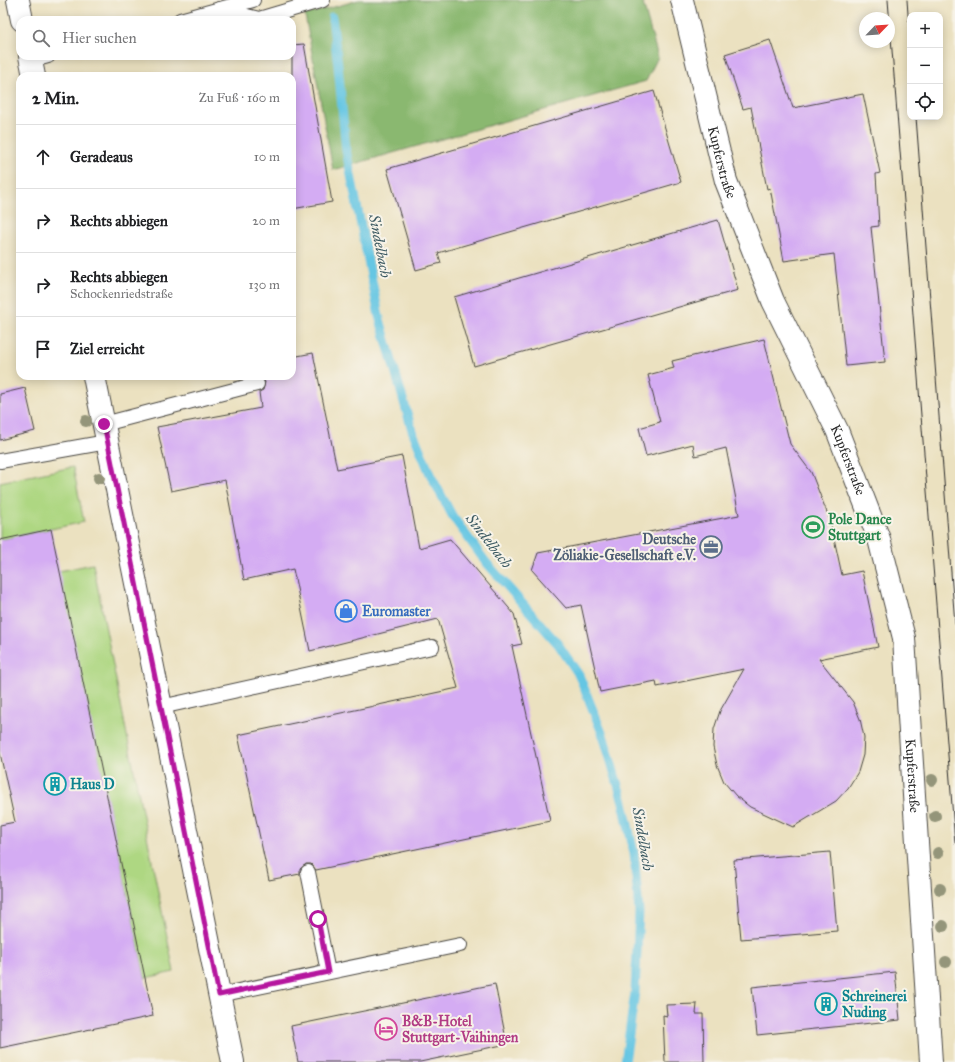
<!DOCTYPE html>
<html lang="de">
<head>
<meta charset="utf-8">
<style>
  :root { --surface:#fff; --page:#f6f6f6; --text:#202124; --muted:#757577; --line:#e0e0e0 }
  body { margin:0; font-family:"IM FELL Great Primer",serif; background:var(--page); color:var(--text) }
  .controls { position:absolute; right:12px; top:12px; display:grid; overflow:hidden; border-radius:8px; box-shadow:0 2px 10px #0003 }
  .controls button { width:36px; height:36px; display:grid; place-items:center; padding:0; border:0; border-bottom:1px solid var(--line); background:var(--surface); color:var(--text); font:20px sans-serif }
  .compass { position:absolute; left:859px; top:12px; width:36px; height:36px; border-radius:50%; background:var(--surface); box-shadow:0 2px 10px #0003; rotate:65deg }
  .stop { position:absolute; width:12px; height:12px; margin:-9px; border:3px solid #b5179e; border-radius:50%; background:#fff }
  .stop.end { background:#b5179e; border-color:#fff; box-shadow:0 1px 4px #0008 }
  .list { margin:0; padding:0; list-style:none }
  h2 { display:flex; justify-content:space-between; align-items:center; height:52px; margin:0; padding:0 16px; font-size:17px }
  h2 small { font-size:13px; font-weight:400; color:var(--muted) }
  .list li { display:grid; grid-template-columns:26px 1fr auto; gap:12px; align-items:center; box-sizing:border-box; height:64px; padding:0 16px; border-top:1px solid var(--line) }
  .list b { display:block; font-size:15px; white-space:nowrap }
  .list p { margin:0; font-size:13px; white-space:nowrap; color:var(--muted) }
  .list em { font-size:13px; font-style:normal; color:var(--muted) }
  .icon { flex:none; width:22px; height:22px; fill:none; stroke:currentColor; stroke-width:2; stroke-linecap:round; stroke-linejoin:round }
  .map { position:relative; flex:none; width:955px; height:1062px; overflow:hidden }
  .search { position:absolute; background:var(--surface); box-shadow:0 2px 10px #0003; left:16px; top:16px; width:280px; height:44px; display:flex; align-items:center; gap:10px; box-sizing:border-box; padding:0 14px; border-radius:12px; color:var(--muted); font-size:15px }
  .panel { position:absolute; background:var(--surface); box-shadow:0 2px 10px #0003; left:16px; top:72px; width:280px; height:308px; border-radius:12px }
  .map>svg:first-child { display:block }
  .green { fill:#aed782; stroke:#6c8156 }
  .forest { fill:#8ab870; stroke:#5a724e }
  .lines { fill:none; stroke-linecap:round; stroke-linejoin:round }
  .stream { stroke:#65c6e3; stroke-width:9 }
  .building { fill:#d4acf3 }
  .service-casing { stroke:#484641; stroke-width:16 }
  .minor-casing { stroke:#484641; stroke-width:24 }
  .service { stroke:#fff; stroke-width:14 }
  .minor { stroke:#fff; stroke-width:22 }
  .tram { stroke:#2b2b2b; stroke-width:1 }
  .tree { fill:#94957a }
  .route { stroke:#b5179e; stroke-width:5 }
  .labels { text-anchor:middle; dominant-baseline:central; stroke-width:4; stroke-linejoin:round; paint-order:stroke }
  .street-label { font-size:14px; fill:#2b2b2b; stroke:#f7f3e8 }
  .leisure-label { font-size:14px; font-weight:bold; fill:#27864d; stroke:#f7f3e8; text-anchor:start }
  .service-label { font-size:14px; font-weight:bold; fill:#4e5e75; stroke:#f7f3e8; text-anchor:end }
  .shop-label { font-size:14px; font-weight:bold; fill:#366cbe; stroke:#f7f3e8; text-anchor:start }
  .culture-label { font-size:14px; font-weight:bold; fill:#0d838f; stroke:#f7f3e8; text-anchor:start }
  .hotel-label { font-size:14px; font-weight:bold; fill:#b23c85; stroke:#f7f3e8; text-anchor:start }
  .water-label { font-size:15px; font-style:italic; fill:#3c5a62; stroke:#f7f3e8 }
</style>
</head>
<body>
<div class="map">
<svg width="955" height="1062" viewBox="0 0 955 1062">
  <rect width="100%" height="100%" fill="#f7f3e8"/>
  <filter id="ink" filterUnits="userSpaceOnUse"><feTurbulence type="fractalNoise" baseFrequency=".025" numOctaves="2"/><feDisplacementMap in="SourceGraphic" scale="8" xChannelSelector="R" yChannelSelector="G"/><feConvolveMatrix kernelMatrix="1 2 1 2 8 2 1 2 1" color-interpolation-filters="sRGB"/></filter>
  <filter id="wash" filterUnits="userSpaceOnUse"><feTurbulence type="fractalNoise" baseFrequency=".012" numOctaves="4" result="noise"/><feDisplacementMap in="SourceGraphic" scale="16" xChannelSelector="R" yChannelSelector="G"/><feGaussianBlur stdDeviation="0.9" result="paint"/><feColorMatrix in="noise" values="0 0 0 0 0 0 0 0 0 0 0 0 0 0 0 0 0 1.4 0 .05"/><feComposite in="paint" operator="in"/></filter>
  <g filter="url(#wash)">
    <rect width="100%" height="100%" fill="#ebe1c0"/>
    <g class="green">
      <path d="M73,467L84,522L0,540V482Z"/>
      <path d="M93,564L174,972L145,978L59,571Z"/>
    </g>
    <path class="forest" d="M359,0H642L658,57L646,81L333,170L305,15Z"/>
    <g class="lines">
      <path class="stream" d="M332,17L338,65L346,150L379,316L412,430L430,474L453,517L485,561L558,644L579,675L604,738L623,802L634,853L639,912L635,992L625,1062"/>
    </g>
    <g id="blocks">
      <g class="building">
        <path d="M770,40L793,108L863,94L880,173L876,174L879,226L871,227L885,362L846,366L834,254L784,261L770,188L767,189L751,107L743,109L725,54Z"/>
        <path d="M304,44L332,202L292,209V45Z"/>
        <path d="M654,91L681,182L438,253L441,263L416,270L387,169Z"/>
        <path d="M718,220L738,290L474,366L454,297Z"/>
        <path d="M764,339L790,444L811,472L830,520L842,575L862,571L878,647L819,659L853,702L860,719L864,737L863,755L858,772L848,788L836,801L793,827L750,807L736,796L724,782L717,765L713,747L714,729L720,711L744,669L657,687L656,681L600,692L581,605L566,608L532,570L538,553L739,515L726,448L695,456L693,444L646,456L639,428L660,422L648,375L674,368L672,361Z"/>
        <path d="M313,353L337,469L402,456L419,548L450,539L514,614L522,644L512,646L550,821L316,870L311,864H306L300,869V874L269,880L238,735L458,688L438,619L310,651L293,569L244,580L225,480L171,491L157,427L261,408L259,392L263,390L265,382L260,376H292V357Z"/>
        <path d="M25,388L35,431L0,440V394Z"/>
        <path d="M51,529L153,1016L0,1048V825L15,822L0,753V540Z"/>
        <path d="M830,852L837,931L741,939L734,860Z"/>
        <path d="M895,972L900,1020L757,1035L752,987Z"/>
        <path d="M495,984L507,1044L420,1062H298L291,1026Z"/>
        <path d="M697,1004L696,1014H703L704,1062H665L663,1015L667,1016L666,1005Z"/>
      </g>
    </g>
  </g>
  <g filter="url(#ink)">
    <use href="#blocks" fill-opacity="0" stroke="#484641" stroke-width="1"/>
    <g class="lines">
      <g class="service-casing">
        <g id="service">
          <path d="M219,9L259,19L323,0"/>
          <path d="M180,20L253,0"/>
          <path d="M30,61L48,56"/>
          <path d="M104,424L257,384"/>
          <path d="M0,461L107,442"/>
          <path d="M161,707L432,647"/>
          <path d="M308,872L328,972"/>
          <path d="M219,995L460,945"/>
        </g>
      </g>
      <g class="minor-casing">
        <g id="minor">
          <path d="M18,0L22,20"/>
          <path id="s1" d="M682,0L726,181L773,301L837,430L879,539L904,638L931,1062"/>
          <path d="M30,56L34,76"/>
          <path d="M94,376L233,1062"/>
        </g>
      </g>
      <use href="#service" class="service"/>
      <use href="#minor" class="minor"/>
      <g class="tram">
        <path d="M888,0L955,843"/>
        <path d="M907,0L910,42"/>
        <path d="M916,117L955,624"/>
      </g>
    </g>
    <g class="tree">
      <circle cx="86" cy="421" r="6"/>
      <circle cx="99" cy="478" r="6"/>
      <circle cx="932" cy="780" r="6"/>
      <circle cx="935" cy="816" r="6"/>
      <circle cx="938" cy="853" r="6"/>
      <circle cx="940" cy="889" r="6"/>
      <circle cx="943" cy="926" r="6"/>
      <circle cx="946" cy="962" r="6"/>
    </g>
  </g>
  <g class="lines" filter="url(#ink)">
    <path class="route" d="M104,424L219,995L328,972L318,919"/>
  </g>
  <defs>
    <g id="stadium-ring" transform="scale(1.15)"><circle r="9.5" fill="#f7f3e8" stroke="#2e9e5b" stroke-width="1.5"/><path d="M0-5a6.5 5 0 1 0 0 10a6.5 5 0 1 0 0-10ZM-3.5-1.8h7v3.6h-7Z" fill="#2e9e5b"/></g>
    <g id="office-ring" transform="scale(1.15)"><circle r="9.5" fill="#f7f3e8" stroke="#5c6f8a" stroke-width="1.5"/><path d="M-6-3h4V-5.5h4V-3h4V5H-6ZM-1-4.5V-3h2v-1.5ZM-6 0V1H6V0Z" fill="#5c6f8a"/></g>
    <g id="shop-ring" transform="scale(1.15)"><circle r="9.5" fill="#f7f3e8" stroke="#3f7fe0" stroke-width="1.5"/><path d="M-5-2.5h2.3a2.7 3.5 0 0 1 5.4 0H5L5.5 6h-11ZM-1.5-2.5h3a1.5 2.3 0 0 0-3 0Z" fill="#3f7fe0"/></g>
    <g id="building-ring" transform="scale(1.15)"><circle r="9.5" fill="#f7f3e8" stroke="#0f9aa8" stroke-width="1.5"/><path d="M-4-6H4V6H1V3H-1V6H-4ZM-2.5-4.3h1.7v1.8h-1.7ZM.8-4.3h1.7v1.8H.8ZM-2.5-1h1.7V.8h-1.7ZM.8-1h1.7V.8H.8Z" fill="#0f9aa8"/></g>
    <g id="hotel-ring" transform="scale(1.15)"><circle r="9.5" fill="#f7f3e8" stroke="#d1479c" stroke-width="1.5"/><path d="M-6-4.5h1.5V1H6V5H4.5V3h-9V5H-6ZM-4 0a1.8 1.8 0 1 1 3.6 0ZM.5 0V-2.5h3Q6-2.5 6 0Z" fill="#d1479c"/></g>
  </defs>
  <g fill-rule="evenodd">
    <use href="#stadium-ring" x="813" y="527"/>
    <use href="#office-ring" x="711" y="547"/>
    <use href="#shop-ring" x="346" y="611"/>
    <use href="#building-ring" x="55" y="784"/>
    <use href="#building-ring" x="826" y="1004"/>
    <use href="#hotel-ring" x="386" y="1029"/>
  </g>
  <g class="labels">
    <g class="street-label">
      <text stroke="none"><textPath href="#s1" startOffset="167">Kupferstraße</textPath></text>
      <text stroke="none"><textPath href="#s1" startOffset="491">Kupferstraße</textPath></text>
      <text stroke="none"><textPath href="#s1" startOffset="816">Kupferstraße</textPath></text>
    </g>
    <g class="leisure-label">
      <text x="828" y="519">Pole Dance<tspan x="828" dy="16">Stuttgart</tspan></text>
    </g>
    <g class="service-label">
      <text x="696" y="539">Deutsche<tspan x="696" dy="16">Zöliakie-Gesellschaft e.V.</tspan></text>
    </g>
    <g class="shop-label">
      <text x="362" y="611">Euromaster</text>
    </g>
    <g class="culture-label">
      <text x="70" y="784">Haus D</text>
      <text x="842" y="996">Schreinerei<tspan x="842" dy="16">Nuding</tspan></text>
    </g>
    <g class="hotel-label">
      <text x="402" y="1021">B&amp;B-Hotel<tspan x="402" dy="16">Stuttgart-Vaihingen</tspan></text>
    </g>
    <g class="water-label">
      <text transform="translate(380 246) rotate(79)">Sindelbach</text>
      <text transform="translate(489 541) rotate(52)">Sindelbach</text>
      <text transform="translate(643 839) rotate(80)">Sindelbach</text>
    </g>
  </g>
</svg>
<div class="controls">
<button>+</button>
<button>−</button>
<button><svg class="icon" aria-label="locate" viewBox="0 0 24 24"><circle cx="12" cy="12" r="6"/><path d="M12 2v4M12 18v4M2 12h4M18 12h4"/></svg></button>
</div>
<svg class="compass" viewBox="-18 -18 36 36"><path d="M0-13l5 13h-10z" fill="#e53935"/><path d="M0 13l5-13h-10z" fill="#757577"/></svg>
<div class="stop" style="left:318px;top:919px"></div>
<div class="stop end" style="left:104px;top:424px"></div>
<div class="search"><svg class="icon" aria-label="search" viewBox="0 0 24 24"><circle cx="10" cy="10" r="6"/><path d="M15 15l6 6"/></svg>Hier suchen</div>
<section class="panel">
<h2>2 Min.<small>Zu Fuß · 160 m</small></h2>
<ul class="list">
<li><svg class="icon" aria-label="ahead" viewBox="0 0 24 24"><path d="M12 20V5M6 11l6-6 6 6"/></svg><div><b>Geradeaus</b></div><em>10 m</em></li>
<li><svg class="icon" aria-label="right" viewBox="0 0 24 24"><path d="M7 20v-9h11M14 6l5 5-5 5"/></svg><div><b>Rechts abbiegen</b></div><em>20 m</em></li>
<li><svg class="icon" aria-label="right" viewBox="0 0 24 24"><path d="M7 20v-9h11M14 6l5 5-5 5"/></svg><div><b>Rechts abbiegen</b><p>Schockenriedstraße</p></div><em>130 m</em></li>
<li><svg class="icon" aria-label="arrive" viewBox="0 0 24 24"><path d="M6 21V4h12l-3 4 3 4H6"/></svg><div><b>Ziel erreicht</b></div></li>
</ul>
</section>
</div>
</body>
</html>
